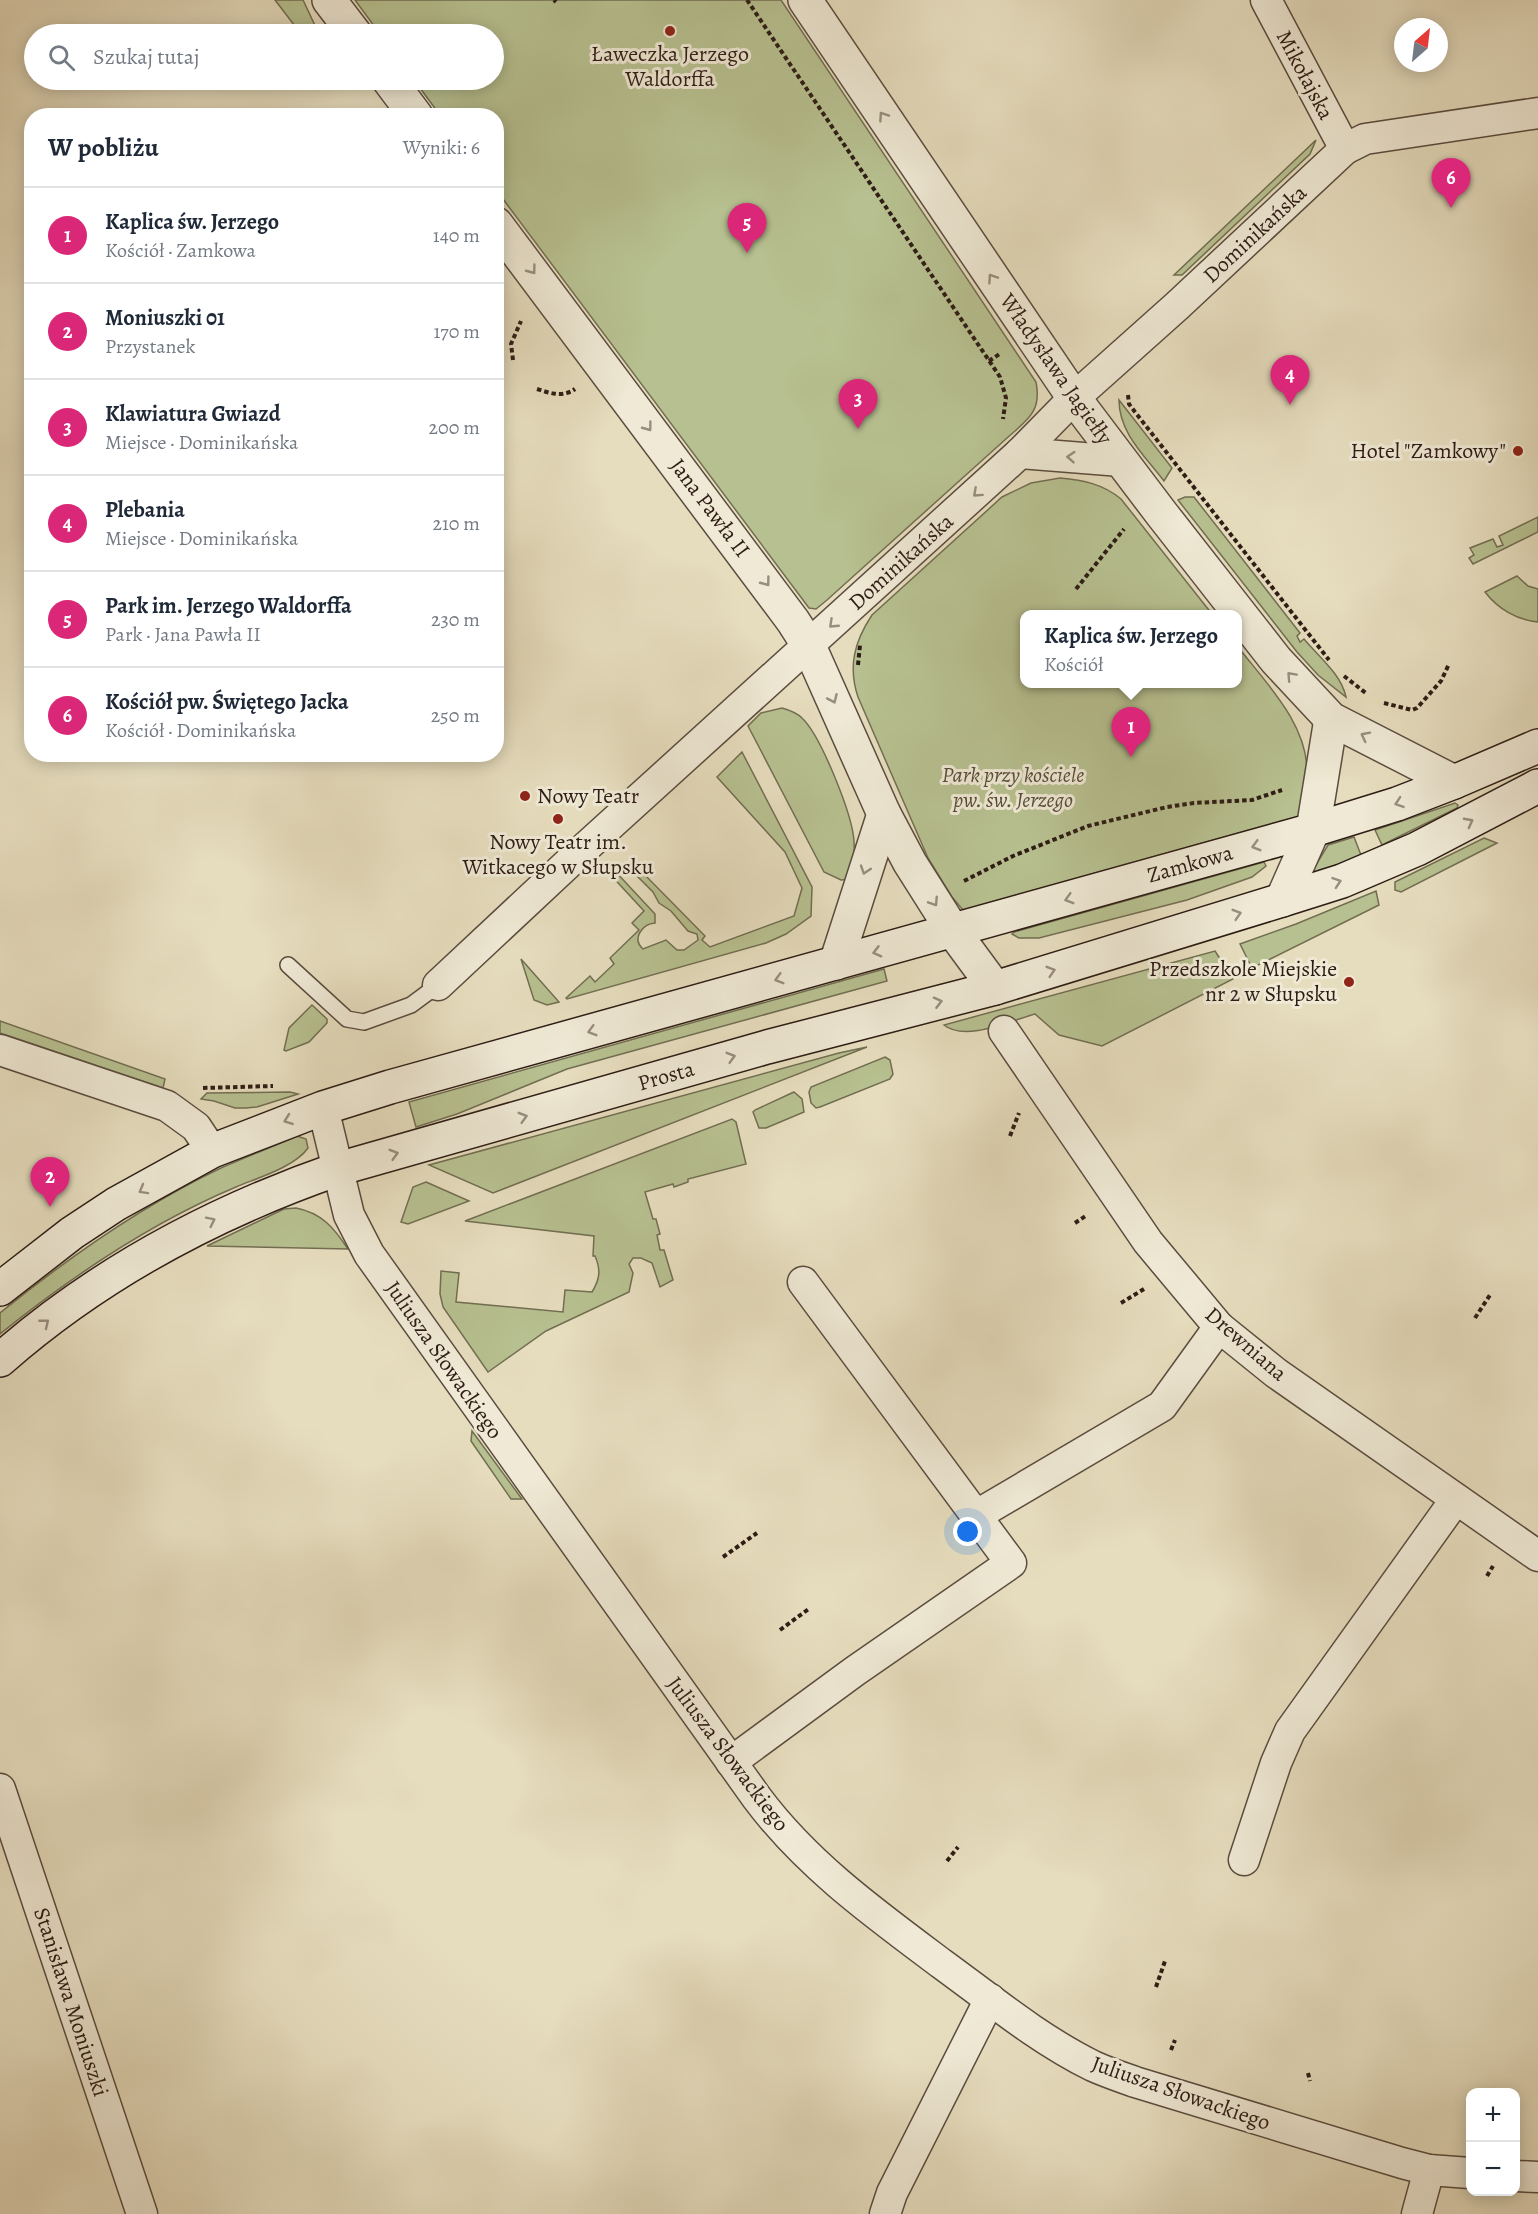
<!DOCTYPE html>
<html lang="pl">
<head>
<meta charset="utf-8">
<style>
  :root { --surface:#fff; --page:#f6f6f7; --text:#1f2937; --muted:#747a83; --line:#e0e1e3; --accent:#db2777 }
  body { margin:0; font-family:Alegreya,serif; background:var(--page); color:var(--text) }
  .controls { position:absolute; right:18px; bottom:18px; display:grid; overflow:hidden; border-radius:12px; box-shadow:0 3px 15px #0003 }
  .controls button { width:54px; height:54px; display:grid; place-items:center; padding:0; border:0; border-bottom:2px solid var(--line); background:var(--surface); color:var(--text); font:30px sans-serif }
  .compass { position:absolute; left:1394px; top:18px; width:54px; height:54px; border-radius:50%; background:var(--surface); box-shadow:0 3px 15px #0003; rotate:28deg }
  .you { position:absolute; left:968px; top:1532px; width:21px; height:21px; margin:-15px; border:4px solid #fff; border-radius:50%; background:#1a73e8; box-shadow:0 0 0 9px #1a73e833 }
  .badge { display:grid; place-items:center; width:39px; height:39px; border-radius:50%; background:var(--accent); color:#fff; font-size:20px; font-weight:700 }
  .pin { position:absolute; translate:-50% -50px; filter:drop-shadow(0 2px 3px #0008) }
  .pin::after { content:''; position:absolute; top:32px; width:21px; height:18px; background:inherit; clip-path:polygon(0 0,100% 0,50% 100%) }
  .popup { position:absolute; left:1020px; top:610px; width:222px; height:78px; box-sizing:border-box; display:grid; place-content:center; border-radius:12px; background:var(--surface); filter:drop-shadow(0 2px 4px #0005); font-size:20px; white-space:nowrap; color:var(--muted) }
  .popup b { font-size:22px; color:var(--text) }
  .popup::after { content:''; position:absolute; left:50%; top:100%; margin-left:-12px; border:12px solid transparent; border-top-color:var(--surface) }
  .list { margin:0; padding:0; list-style:none }
  h2 { display:flex; justify-content:space-between; align-items:center; height:78px; margin:0; padding:0 24px; font-size:26px }
  h2 small { font-size:20px; font-weight:400; color:var(--muted) }
  .list li { display:grid; grid-template-columns:39px 1fr auto; gap:18px; align-items:center; box-sizing:border-box; height:96px; padding:0 24px; border-top:2px solid var(--line) }
  .list b { display:block; font-size:22px; white-space:nowrap }
  .list p { margin:0; font-size:20px; white-space:nowrap; color:var(--muted) }
  .list em { font-size:20px; font-style:normal; color:var(--muted) }
  .icon { flex:none; width:33px; height:33px; fill:none; stroke:currentColor; stroke-width:2; stroke-linecap:round; stroke-linejoin:round }
  .map { position:relative; flex:none; width:1538px; height:2214px; overflow:hidden }
  .search { position:absolute; background:var(--surface); box-shadow:0 3px 15px #0003; left:24px; top:24px; width:480px; height:66px; display:flex; align-items:center; gap:15px; box-sizing:border-box; padding:0 21px; border-radius:33px; color:var(--muted); font-size:22px }
  .panel { position:absolute; background:var(--surface); box-shadow:0 3px 15px #0003; left:24px; top:108px; width:480px; height:654px; border-radius:24px }
  .map>svg:first-child { display:block }
  .green { fill:#b7c090; stroke:#726e52; stroke-width:1.5 }
  .lines { fill:none; stroke-linecap:round; stroke-linejoin:round }
  .service-casing { stroke:#5b4c3f; stroke-width:18 }
  .minor-casing { stroke:#5b4c3f; stroke-width:33 }
  .tertiary-casing { stroke:#5b4c3f; stroke-width:36 }
  .secondary-casing { stroke:#2d1c15; stroke-width:36 }
  .path { stroke:#2d1c15; stroke-width:4; stroke-dasharray:4.5 3; stroke-linecap:butt }
  .service { stroke:#efe9d5; stroke-width:15 }
  .minor { stroke:#efe9d5; stroke-width:30 }
  .tertiary { stroke:#efe9d5; stroke-width:33 }
  .secondary { stroke:#efe9d5; stroke-width:33 }
  .oneway { stroke:#988d7f }
  .poi-dot { fill:#8f2418; stroke:#efe9d5; stroke-width:2 }
  .labels { text-anchor:middle; dominant-baseline:central; stroke-width:6; stroke-linejoin:round; paint-order:stroke }
  .poi-label { font-size:22px; fill:#2d1c15; stroke:#efe9d5 }
  .street-label { font-size:22px; fill:#2d1c15; stroke:#efe9d5 }
  .park-label { font-size:22px; font-style:italic; fill:#564d3a; stroke:#efe9d5 }
</style>
</head>
<body>
<div class="map">
<svg width="1538" height="2214" viewBox="0 0 1538 2214">
  <rect width="100%" height="100%" fill="#e6ddbe"/>
  <filter id="stains"><feTurbulence type="fractalNoise" baseFrequency=".00333" numOctaves="4"/><feColorMatrix values="0 0 0 0 .2 0 0 0 0 .09 0 0 0 0 .02 0 0 0 .5 -.17"/></filter>
  <radialGradient id="worn" r=".72"><stop offset=".6" stop-color="#630" stop-opacity="0"/><stop offset="1" stop-color="#630" stop-opacity=".3"/></radialGradient>
  <g class="green">
    <path d="M275,0H303L319,34H301Z"/>
    <path d="M355,0H781L1036,382C1042,412 1027,420 1007,438L827,600L816,609L809,608L497,191L496,116L440,115L414,80H494V34H380Z"/>
    <path d="M1316,140L1310,154L1182,275H1174Z"/>
    <path d="M1119,400L1172,468L1164,481C1145,456 1119,433 1119,400Z"/>
    <path d="M1060,478C1083,480 1103,484 1121,499L1212,614H1024V684H1238V647C1266,683 1309,725 1307,775C1307,789 1302,803 1299,816L963,910L952,897L928,858L858,697C848,667 854,642 872,615L1002,497L1031,483Z"/>
    <path d="M1185,497H1194L1300,633L1297,636L1300,642L1304,639C1319,657 1341,674 1346,697L1318,675L1297,652L1178,500Z"/>
    <path d="M1538,517V532L1473,564L1469,558L1474,555L1470,548L1493,539L1497,547L1503,545L1499,536Z"/>
    <path d="M1517,576L1528,586L1538,589V622C1517,620 1498,609 1485,592Z"/>
    <path d="M782,708C789,710 797,713 802,718C821,736 853,816 854,842C855,854 853,867 851,879L841,880L824,872L748,726L761,713Z"/>
    <path d="M742,752L812,887L811,916L786,934L766,943L567,999L566,998L590,976L595,982L614,964L610,958L639,930L632,923L644,911L609,873L610,870H614L655,914V923C643,924 631,938 643,949L666,940L677,950H684L698,940L697,934L688,931L671,911L659,903L653,892L637,876L640,873L646,876L705,936L702,940L710,947L794,916L802,888L785,852L717,777Z"/>
    <path d="M1455,803L1458,805L1457,808L1382,845L1375,830Z"/>
    <path d="M1354,837L1361,855L1314,877L1311,873L1328,845Z"/>
    <path d="M1484,838L1497,843L1401,892L1395,890V882Z"/>
    <path d="M1264,862L1266,866L1252,877L1187,900L1039,938H1019L1012,934L1014,932Z"/>
    <path d="M1376,891L1379,905L1252,968L1240,944L1296,924Z"/>
    <path d="M1215,951L1233,979L1102,1046L1059,1035L1035,1014C1010,1021 965,1042 944,1025Z"/>
    <path d="M521,959L559,1002L547,1005L534,1000Z"/>
    <path d="M884,969L887,981L567,1069L457,1114L416,1127L409,1102Z"/>
    <path d="M312,1005L327,1019V1023L309,1042L286,1051L284,1050L289,1028Z"/>
    <path d="M0,1021L165,1079L163,1088L0,1033Z"/>
    <path d="M867,1047L493,1193L429,1165L839,1053Z"/>
    <path d="M885,1057L890,1060L893,1074L890,1079L820,1107L816,1108L811,1103L809,1092L811,1087Z"/>
    <path d="M290,1092L298,1094L257,1107L246,1108H235L214,1101L201,1099L207,1093Z"/>
    <path d="M794,1092L802,1099L804,1112L766,1128H759L753,1112L755,1110Z"/>
    <path d="M732,1119L736,1122L746,1164L688,1179V1182L674,1187L673,1184L645,1192L653,1219H656L660,1234L657,1235L660,1250H664L673,1280L660,1287L652,1263L641,1258H633L629,1264L633,1273L629,1292L546,1331L488,1372L443,1307L440,1294L441,1271L459,1273L456,1302L563,1312L565,1290L592,1292C600,1279 601,1270 595,1256H593L594,1236L465,1221Z"/>
    <path d="M297,1136L306,1139L308,1148C295,1167 257,1178 236,1187C150,1223 72,1276 0,1334V1313C69,1257 141,1206 221,1168C246,1157 272,1147 297,1136Z"/>
    <path d="M426,1182L469,1201L408,1224L401,1222L413,1187Z"/>
    <path d="M296,1208C322,1213 334,1228 348,1249L207,1246L284,1209Z"/>
    <path d="M472,1431L522,1499H511L471,1441Z"/>
  </g>
  <g class="lines">
    <g class="service-casing">
      <path id="service" d="M288,965L347,1019L364,1022L411,1005L438,985"/>
    </g>
    <g class="minor-casing">
      <g id="minor">
        <path d="M1266,0L1345,149"/>
        <path d="M1020,453L1121,461"/>
        <path d="M438,985L576,856L1020,453L1074,398L1177,306L1345,149L1365,139L1538,113"/>
        <path d="M1004,1031L1148,1242L1219,1327L1276,1373L1538,1556"/>
        <path d="M0,1050L167,1106L196,1127L212,1151"/>
        <path d="M323,1108L349,1215L369,1254L757,1798C807,1865 875,1914 942,1964C990,1999 1040,2040 1093,2066C1106,2072 1121,2077 1135,2082L1402,2163L1429,2170L1470,2173"/>
        <path d="M977,1515L1162,1406L1219,1327"/>
        <path d="M731,1762L855,1671L1011,1563L803,1282"/>
        <path d="M0,1789L142,2214"/>
        <path d="M1244,1860L1276,1763L1290,1731L1456,1499"/>
        <path d="M1516,2176L1538,2177"/>
        <path d="M885,2214L892,2193L990,1999"/>
        <path d="M1417,2214L1429,2170"/>
      </g>
    </g>
    <g class="tertiary-casing">
      <g id="tertiary">
        <path d="M329,0L355,34"/>
        <path d="M805,0L1074,398L1161,513L1276,660L1331,719L1454,782"/>
        <path d="M389,80L416,116"/>
        <path d="M496,224L793,621L809,646L884,814L910,863L953,931L995,988"/>
        <path d="M1282,900L1313,830L1331,719"/>
        <path d="M836,963L884,814"/>
      </g>
    </g>
    <g class="secondary-casing">
      <g id="secondary">
        <path d="M0,1289L72,1233L116,1204L212,1151L323,1108L390,1087L1313,830L1397,804L1454,782L1538,746"/>
        <path d="M0,1360C99,1273 214,1212 338,1169L767,1047L995,988L1282,900L1342,881L1417,849L1538,786"/>
      </g>
    </g>
    <g class="path">
      <path d="M554,0L556,2"/>
      <path d="M747,0L1000,377L1006,398L1003,419"/>
      <path d="M513,360L511,344L521,321"/>
      <path d="M989,361L1001,353"/>
      <path d="M537,389C550,393 562,398 575,389"/>
      <path d="M1128,395L1129,404L1135,412L1329,660"/>
      <path d="M1076,589L1124,529"/>
      <path d="M858,665L860,645"/>
      <path d="M1344,676L1367,694"/>
      <path d="M1384,703L1412,710L1417,708L1441,681L1449,664"/>
      <path d="M964,881L1013,856L1088,826L1167,807L1194,803L1252,800L1282,790"/>
      <path d="M203,1088L273,1086"/>
      <path d="M1010,1136L1019,1113"/>
      <path d="M1075,1223L1087,1215"/>
      <path d="M1121,1303L1144,1289"/>
      <path d="M1475,1318L1490,1295"/>
      <path d="M723,1557L757,1533"/>
      <path d="M1487,1576L1493,1566"/>
      <path d="M780,1630L810,1608"/>
      <path d="M947,1861L958,1847"/>
      <path d="M1156,1987L1165,1961"/>
      <path d="M1171,2050L1175,2040"/>
      <path d="M1308,2073L1310,2081"/>
    </g>
    <use href="#service" class="service"/>
    <use href="#minor" class="minor"/>
    <use href="#tertiary" class="tertiary"/>
    <use href="#secondary" class="secondary"/>
  </g>
  <defs><path id="oneway-chevron" d="M-2-3.5L2.5 0L-2 3.5" fill="none" stroke-width="1.6" stroke-linecap="round" stroke-linejoin="round" transform="scale(1.5)"/></defs>
  <g class="oneway">
    <use href="#oneway-chevron" transform="translate(883 116) rotate(-124)"/>
    <use href="#oneway-chevron" transform="translate(532 270) rotate(53)"/>
    <use href="#oneway-chevron" transform="translate(992 278) rotate(-124)"/>
    <use href="#oneway-chevron" transform="translate(648 427) rotate(53)"/>
    <use href="#oneway-chevron" transform="translate(1071 457) rotate(-176)"/>
    <use href="#oneway-chevron" transform="translate(977 493) rotate(138)"/>
    <use href="#oneway-chevron" transform="translate(766 582) rotate(53)"/>
    <use href="#oneway-chevron" transform="translate(833 624) rotate(137)"/>
    <use href="#oneway-chevron" transform="translate(1291 676) rotate(-133)"/>
    <use href="#oneway-chevron" transform="translate(833 699) rotate(66)"/>
    <use href="#oneway-chevron" transform="translate(1365 736) rotate(-153)"/>
    <use href="#oneway-chevron" transform="translate(1399 803) rotate(161)"/>
    <use href="#oneway-chevron" transform="translate(1469 822) rotate(-28)"/>
    <use href="#oneway-chevron" transform="translate(1256 846) rotate(164)"/>
    <use href="#oneway-chevron" transform="translate(865 870) rotate(108)"/>
    <use href="#oneway-chevron" transform="translate(1337 882) rotate(-19)"/>
    <use href="#oneway-chevron" transform="translate(1069 899) rotate(164)"/>
    <use href="#oneway-chevron" transform="translate(934 902) rotate(57)"/>
    <use href="#oneway-chevron" transform="translate(1237 914) rotate(-17)"/>
    <use href="#oneway-chevron" transform="translate(877 952) rotate(165)"/>
    <use href="#oneway-chevron" transform="translate(1051 971) rotate(-17)"/>
    <use href="#oneway-chevron" transform="translate(779 979) rotate(164)"/>
    <use href="#oneway-chevron" transform="translate(938 1002) rotate(-14)"/>
    <use href="#oneway-chevron" transform="translate(592 1031) rotate(164)"/>
    <use href="#oneway-chevron" transform="translate(731 1057) rotate(-16)"/>
    <use href="#oneway-chevron" transform="translate(523 1117) rotate(-16)"/>
    <use href="#oneway-chevron" transform="translate(288 1120) rotate(160)"/>
    <use href="#oneway-chevron" transform="translate(394 1154) rotate(-16)"/>
    <use href="#oneway-chevron" transform="translate(143 1190) rotate(151)"/>
    <use href="#oneway-chevron" transform="translate(211 1221) rotate(-26)"/>
    <use href="#oneway-chevron" transform="translate(45 1323) rotate(-39)"/>
  </g>
  <g class="poi-dot">
    <circle cx="670" cy="31" r="6"/>
    <circle cx="1518" cy="451" r="6"/>
    <circle cx="525" cy="796" r="6"/>
    <circle cx="558" cy="819" r="6"/>
    <circle cx="1349" cy="982" r="6"/>
  </g>
  <g class="labels">
    <g class="poi-label">
      <text x="670" y="54">Ławeczka Jerzego<tspan x="670" dy="25">Waldorffa</tspan></text>
      <text x="1506" y="451" text-anchor="end">Hotel "Zamkowy"</text>
      <text x="537" y="796" text-anchor="start">Nowy Teatr</text>
      <text x="558" y="842">Nowy Teatr im.<tspan x="558" dy="25">Witkacego w Słupsku</tspan></text>
      <text x="1337" y="969" text-anchor="end">Przedszkole Miejskie<tspan x="1337" dy="25">nr 2 w Słupsku</tspan></text>
    </g>
    <g class="street-label">
      <text transform="translate(1305 75) rotate(62)">Mikołajska</text>
      <text transform="translate(1255 234) rotate(-43)">Dominikańska</text>
      <text transform="translate(1056 369) rotate(55)">Władysława Jagiełły</text>
      <text transform="translate(710 508) rotate(53)">Jana Pawła II</text>
      <text transform="translate(901 562) rotate(-42)">Dominikańska</text>
      <text transform="translate(1190 864) rotate(-16)">Zamkowa</text>
      <text transform="translate(666 1076) rotate(-16)">Prosta</text>
      <text transform="translate(1246 1344) rotate(41)">Drewniana</text>
      <text transform="translate(444 1360) rotate(55)">Juliusza Słowackiego</text>
      <text transform="translate(728 1754) rotate(53)">Juliusza Słowackiego</text>
      <text transform="translate(71 2002) rotate(72)">Stanisława Moniuszki</text>
      <text transform="translate(1181 2093) rotate(19)">Juliusza Słowackiego</text>
    </g>
    <g class="park-label">
      <text x="1013" y="775">Park przy kościele<tspan x="1013" dy="25">pw. św. Jerzego</tspan></text>
    </g>
  </g>
  <rect width="100%" height="100%" filter="url(#stains)"/>
  <rect width="100%" height="100%" fill="url(#worn)"/>
</svg>
<div class="controls">
<button>+</button>
<button>−</button>
</div>
<svg class="compass" viewBox="-18 -18 36 36"><path d="M0-13l5 13h-10z" fill="#e53935"/><path d="M0 13l5-13h-10z" fill="#747a83"/></svg>
<div class="you"></div>
<div class="pin badge" style="left:1131px;top:757px">1</div>
<div class="popup"><b>Kaplica św. Jerzego</b>Kościół</div>
<div class="pin badge" style="left:50px;top:1207px">2</div>
<div class="pin badge" style="left:858px;top:429px">3</div>
<div class="pin badge" style="left:1290px;top:405px">4</div>
<div class="pin badge" style="left:747px;top:253px">5</div>
<div class="pin badge" style="left:1451px;top:208px">6</div>
<div class="search"><svg class="icon" aria-label="search" viewBox="0 0 24 24"><circle cx="10" cy="10" r="6"/><path d="M15 15l6 6"/></svg>Szukaj tutaj</div>
<section class="panel">
<h2>W pobliżu<small>Wyniki: 6</small></h2>
<ul class="list">
<li><span class="badge">1</span><div><b>Kaplica św. Jerzego</b><p>Kościół · Zamkowa</p></div><em>140 m</em></li>
<li><span class="badge">2</span><div><b>Moniuszki 01</b><p>Przystanek</p></div><em>170 m</em></li>
<li><span class="badge">3</span><div><b>Klawiatura Gwiazd</b><p>Miejsce · Dominikańska</p></div><em>200 m</em></li>
<li><span class="badge">4</span><div><b>Plebania</b><p>Miejsce · Dominikańska</p></div><em>210 m</em></li>
<li><span class="badge">5</span><div><b>Park im. Jerzego Waldorffa</b><p>Park · Jana Pawła II</p></div><em>230 m</em></li>
<li><span class="badge">6</span><div><b>Kościół pw. Świętego Jacka</b><p>Kościół · Dominikańska</p></div><em>250 m</em></li>
</ul>
</section>
</div>
</body>
</html>
